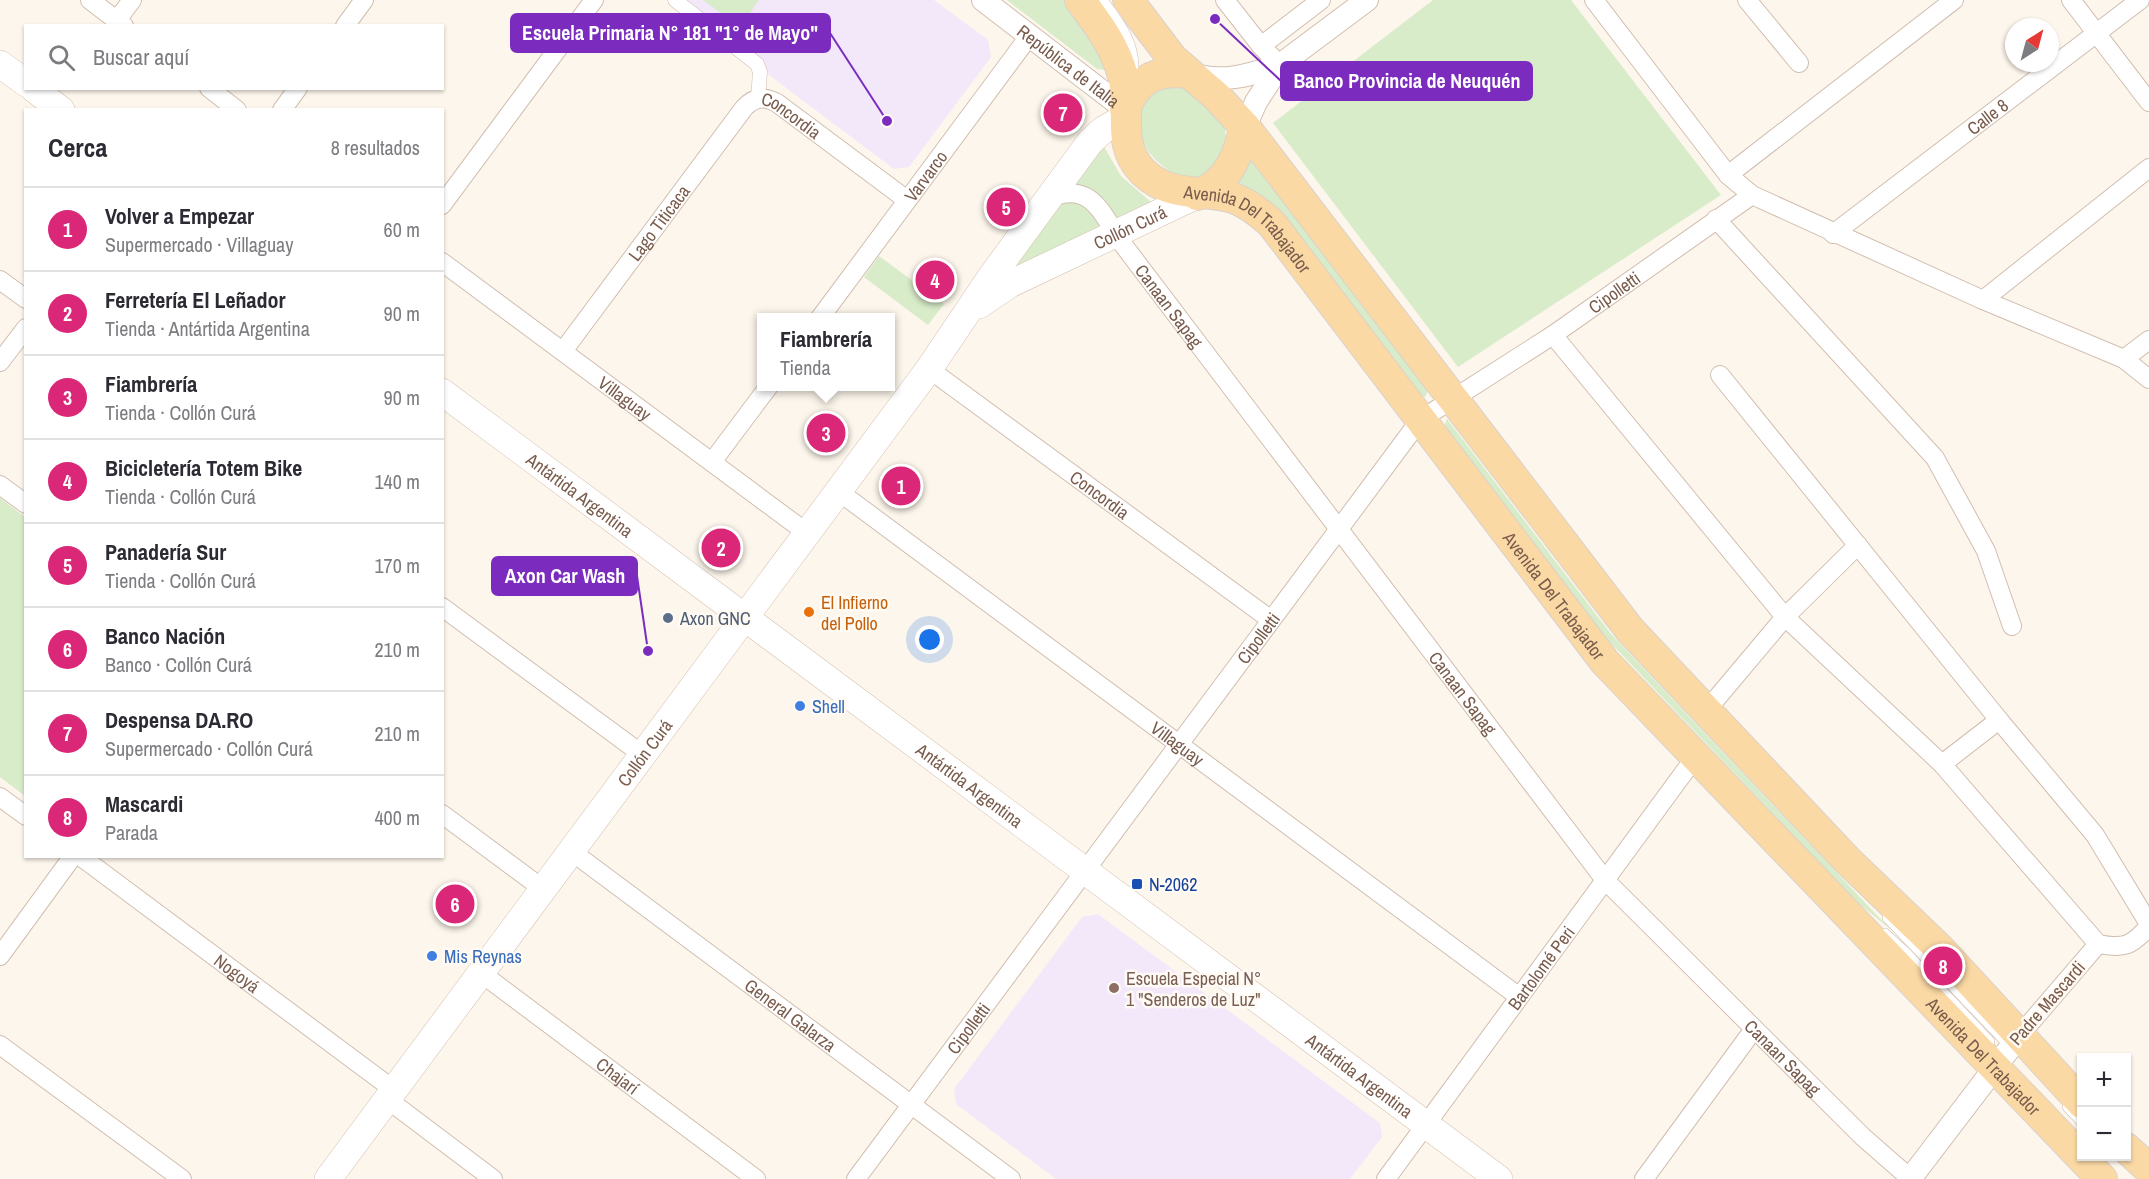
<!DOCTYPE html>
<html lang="es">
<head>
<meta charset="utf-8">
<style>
  :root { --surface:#fff; --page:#f2f2f3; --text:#2b2b33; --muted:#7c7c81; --line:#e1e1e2; --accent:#db2777 }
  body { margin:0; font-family:"Archivo Narrow",sans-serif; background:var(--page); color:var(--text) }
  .controls { position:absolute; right:18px; bottom:18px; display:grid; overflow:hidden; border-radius:0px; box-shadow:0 2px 4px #0004 }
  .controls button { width:54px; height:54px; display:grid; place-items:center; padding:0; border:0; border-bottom:2px solid var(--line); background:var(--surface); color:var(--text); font:30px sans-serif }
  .compass { position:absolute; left:2005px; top:18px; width:54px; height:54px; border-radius:50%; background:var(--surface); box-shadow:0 2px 4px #0004; rotate:36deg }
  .you { position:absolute; left:930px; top:640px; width:21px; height:21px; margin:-15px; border:4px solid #fff; border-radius:50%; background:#1a73e8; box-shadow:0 0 0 9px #1a73e833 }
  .badge { display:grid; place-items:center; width:39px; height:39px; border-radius:50%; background:var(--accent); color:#fff; font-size:20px; font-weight:700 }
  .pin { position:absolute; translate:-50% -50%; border:3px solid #fff; box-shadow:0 2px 6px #0006 }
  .popup { position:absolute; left:757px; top:313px; width:138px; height:78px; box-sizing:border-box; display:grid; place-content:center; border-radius:0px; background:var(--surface); filter:drop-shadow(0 2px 4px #0005); font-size:20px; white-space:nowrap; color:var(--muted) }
  .popup b { font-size:22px; color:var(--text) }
  .popup::after { content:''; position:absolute; left:50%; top:100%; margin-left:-12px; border:12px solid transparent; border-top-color:var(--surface) }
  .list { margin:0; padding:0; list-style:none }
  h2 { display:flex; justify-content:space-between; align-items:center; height:78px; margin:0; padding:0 24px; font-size:26px }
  h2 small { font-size:20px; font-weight:400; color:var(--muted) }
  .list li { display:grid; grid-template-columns:39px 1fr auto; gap:18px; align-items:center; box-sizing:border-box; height:84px; padding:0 24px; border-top:2px solid var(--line) }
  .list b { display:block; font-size:22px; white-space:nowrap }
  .list p { margin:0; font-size:20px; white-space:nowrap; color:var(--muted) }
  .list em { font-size:20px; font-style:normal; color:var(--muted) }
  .icon { flex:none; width:33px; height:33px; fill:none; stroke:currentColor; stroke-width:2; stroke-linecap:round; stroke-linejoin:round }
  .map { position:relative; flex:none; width:2149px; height:1179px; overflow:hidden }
  .search { position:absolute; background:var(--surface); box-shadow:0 2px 4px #0004; left:24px; top:24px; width:420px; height:66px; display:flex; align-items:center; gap:15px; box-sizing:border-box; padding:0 21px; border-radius:0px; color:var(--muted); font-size:22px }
  .panel { position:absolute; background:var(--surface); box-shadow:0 2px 4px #0004; left:24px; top:108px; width:420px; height:750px; border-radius:0px }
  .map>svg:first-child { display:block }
  .education { fill:#f3e8fa }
  .green { fill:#d8ecc9 }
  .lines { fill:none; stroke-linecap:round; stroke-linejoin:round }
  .service-casing { stroke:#d1beb0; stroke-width:10 }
  .pedestrian-casing { stroke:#d1beb0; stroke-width:15 }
  .minor-casing { stroke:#d1beb0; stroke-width:20 }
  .tertiary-casing { stroke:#d1beb0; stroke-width:24 }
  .secondary-casing { stroke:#d6c0b0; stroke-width:28 }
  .primary-casing { stroke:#dad1cd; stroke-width:32 }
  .service { stroke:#fff; stroke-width:9 }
  .pedestrian { stroke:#fff; stroke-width:14 }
  .minor { stroke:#fff; stroke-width:18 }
  .tertiary { stroke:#fff; stroke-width:22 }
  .secondary { stroke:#fff; stroke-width:27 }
  .primary { stroke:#fbd9a5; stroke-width:30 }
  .food-dot { fill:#e8710a; stroke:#fffaf3; stroke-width:2 }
  .service-dot { fill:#5c6f8a; stroke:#fffaf3; stroke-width:2 }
  .shop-dot { fill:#3f7fe0; stroke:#fffaf3; stroke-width:2 }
  .transit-dot { fill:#1a4fb4; stroke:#fffaf3; stroke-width:2 }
  .education-dot { fill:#8d6e63; stroke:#fffaf3; stroke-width:2 }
  .labels { text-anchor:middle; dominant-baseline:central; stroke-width:5; stroke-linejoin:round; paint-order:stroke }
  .street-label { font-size:18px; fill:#7a5c4d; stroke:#fffaf3 }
  .food-label { font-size:18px; fill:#c56008; stroke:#fffaf3; text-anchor:start }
  .service-label { font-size:18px; fill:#4e5e75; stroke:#fffaf3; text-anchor:start }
  .shop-label { font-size:18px; fill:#366cbe; stroke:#fffaf3; text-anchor:start }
  .transit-label { font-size:18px; fill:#164399; stroke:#fffaf3; text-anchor:start }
  .education-label { font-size:18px; fill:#785e54; stroke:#fffaf3; text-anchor:start }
  .leader { fill:none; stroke:#7b2cbf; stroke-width:2 }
  .callout-dot { fill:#7b2cbf; stroke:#fffaf3; stroke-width:2 }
  .callout { fill:#7b2cbf; stroke:#7b2cbf; stroke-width:2 }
  .callout-label { font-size:20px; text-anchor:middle; font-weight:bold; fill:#fff }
</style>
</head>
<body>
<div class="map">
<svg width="2149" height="1179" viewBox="0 0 2149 1179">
  <rect width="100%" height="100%" fill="#fdf6ec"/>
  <g class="education">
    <path d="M684,0H934L988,40L991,57L909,167L894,169L769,75L760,57Z"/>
    <path d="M1098,914L1380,1123L1382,1137L1350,1179H1056L956,1104L954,1089L1082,917Z"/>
  </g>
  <g class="green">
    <path d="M703,0H759L740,27Z"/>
    <path d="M1007,0H1071L1108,49L1106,70L1097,69Z"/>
    <path d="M1433,0H1571L1721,195L1458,367L1273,123Z"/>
    <path d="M1182,84L1225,123L1227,152L1203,179C1195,178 1187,177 1179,175C1157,168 1135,140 1136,116C1137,108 1144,97 1148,90Z"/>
    <path d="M1103,145L1121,176L1151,202L1120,223L1070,183Z"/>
    <path d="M1251,158L1428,391L1425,397L1420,395L1304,240L1291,227L1231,188Z"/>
    <path d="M1070,198L1096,213L1101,227L996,283L1055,205Z"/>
    <path d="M879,256L944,304L928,325L864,277Z"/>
    <path d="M1447,419L1611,634L1890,929L1857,902L1607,639L1444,426Z"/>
    <path d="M0,498L25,517V796L0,777Z"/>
  </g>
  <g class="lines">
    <g class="service-casing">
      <g id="service">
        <path d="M1103,0C1119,21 1135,42 1134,70"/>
        <path d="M1887,918L2010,1047"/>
        <path d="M1885,933L1906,952L1990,1041"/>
        <path d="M2067,1107L2082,1123"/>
      </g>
    </g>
    <g class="pedestrian-casing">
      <path id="pedestrian" d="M675,0L757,64L760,72L758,98"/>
    </g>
    <g class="minor-casing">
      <g id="minor">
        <path d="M90,0L124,26"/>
        <path d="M1225,0L1261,46L1280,65"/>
        <path d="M1594,0L1728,175L1752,195L1983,300L2124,359L2149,379"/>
        <path d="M1747,0L1799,63"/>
        <path d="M2071,0L2149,102"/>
        <path d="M117,20L132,0"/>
        <path d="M345,26L364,0"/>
        <path d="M1261,46L1321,0"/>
        <path d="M209,88L237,110"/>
        <path d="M282,110L298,88"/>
        <path d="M1728,175L1954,0"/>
        <path id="s1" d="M1048,199C1084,182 1100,205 1115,234L1605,880L1863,1137L1911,1179"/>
        <path d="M442,205L594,0"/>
        <path d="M1716,219L1935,458L1986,551L2012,626"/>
        <path id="s2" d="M1833,234L2140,0"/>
        <path id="s3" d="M442,262L807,533"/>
        <path d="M0,280L26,299"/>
        <path d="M1983,300L2149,168"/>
        <path id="s4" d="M820,318L1030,35"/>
        <path d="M1553,335L1785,617L1942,764L2098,944"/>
        <path id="s5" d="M563,351L744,108C754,97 764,96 777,103L907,200"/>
        <path d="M2124,359L2149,340"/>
        <path d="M0,362L26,328"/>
        <path id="s6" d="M929,369L1271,620"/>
        <path d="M1720,375L1999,720L1942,764"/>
        <path d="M712,462L769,386"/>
        <path d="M0,485L26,504"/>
        <path id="s7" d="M838,491L1518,996"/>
        <path d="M442,607L643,755"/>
        <path d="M1706,711L1785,617L1858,545"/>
        <path d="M1999,720L2095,835L2149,924"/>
        <path d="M0,797L26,816"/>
        <path d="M442,814L543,889"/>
        <path id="s8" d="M571,851L1011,1179"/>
        <path id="s9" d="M80,856L394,1090"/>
        <path d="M2098,944C2124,949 2132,946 2149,926"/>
        <path d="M0,956L73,856"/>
        <path id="s10" d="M481,973L756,1179"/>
        <path d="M2019,1036L2098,944"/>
        <path d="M0,1045L182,1179"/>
        <path d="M387,1099L493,1179"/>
        <path id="s11" d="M856,1179L1420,420L1553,335L1752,195"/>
        <path id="s12" d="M1386,1179L1696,756"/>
        <path d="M1644,1179L1754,1029"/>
      </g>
    </g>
    <g class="tertiary-casing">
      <g id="tertiary">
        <path id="s13" d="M983,0L1125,109"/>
        <path d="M1191,74C1222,84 1250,75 1280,65"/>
        <path d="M1245,127L1256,102L1280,65L1367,0"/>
        <path d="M1910,1179L2019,1036"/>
      </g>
    </g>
    <g class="secondary-casing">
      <g id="secondary">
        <path d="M0,64L26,83"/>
        <path d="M33,88L61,110"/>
        <path id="s14" d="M979,305L1010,284L1197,195"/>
        <path id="s15" d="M442,392L1499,1179"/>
        <path id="s16" d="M328,1179L929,369L991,277L1090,142L1103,130L1124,118"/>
      </g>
    </g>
    <g class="primary-casing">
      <g id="primary">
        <path id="s17" d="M1080,0C1098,24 1115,46 1123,76C1132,109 1115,144 1143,172C1168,196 1194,190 1225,196C1242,199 1259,212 1272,224L1605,662L2102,1179"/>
        <path d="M1128,0L1172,58L1217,97L1245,127L1630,630L1848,861L1940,949L2082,1103"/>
        <path d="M1125,109C1137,79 1157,69 1188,73"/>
        <path d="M1197,195C1228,183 1238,156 1245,127"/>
        <path d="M2126,1148L2149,1169"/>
      </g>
    </g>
    <use href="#service" class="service"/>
    <use href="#pedestrian" class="pedestrian"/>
    <use href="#minor" class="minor"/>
    <use href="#tertiary" class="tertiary"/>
    <use href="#secondary" class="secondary"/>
    <use href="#primary" class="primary"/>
  </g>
  <circle class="food-dot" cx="809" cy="612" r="6"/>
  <circle class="service-dot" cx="668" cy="618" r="6"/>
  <g class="shop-dot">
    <circle cx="800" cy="706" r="6"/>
    <circle cx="432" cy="956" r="6"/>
  </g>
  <rect class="transit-dot" x="1131" y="878" width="12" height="12" rx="3"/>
  <circle class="education-dot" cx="1114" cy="988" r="6"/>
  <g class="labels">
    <g class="street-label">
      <text stroke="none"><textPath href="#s13" startOffset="108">República de Italia</textPath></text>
      <text stroke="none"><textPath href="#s2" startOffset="194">Calle 8</textPath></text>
      <text stroke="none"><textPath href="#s5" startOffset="358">Concordia</textPath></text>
      <text stroke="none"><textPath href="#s4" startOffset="177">Varvarco</textPath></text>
      <text stroke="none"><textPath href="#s5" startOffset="160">Lago Titicaca</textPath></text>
      <text stroke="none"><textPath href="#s14" startOffset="170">Collón Curá</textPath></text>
      <text stroke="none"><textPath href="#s17" startOffset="312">Avenida Del Trabajador</textPath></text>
      <text stroke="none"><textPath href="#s11" startOffset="1178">Cipolletti</textPath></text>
      <text stroke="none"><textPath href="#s1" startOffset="177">Canaan Sapag</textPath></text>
      <text stroke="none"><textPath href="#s3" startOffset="228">Villaguay</textPath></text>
      <text stroke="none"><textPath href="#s6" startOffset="212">Concordia</textPath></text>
      <text stroke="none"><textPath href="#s15" startOffset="172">Antártida Argentina</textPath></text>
      <text stroke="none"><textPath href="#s17" startOffset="798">Avenida Del Trabajador</textPath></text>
      <text stroke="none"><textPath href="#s11" startOffset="674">Cipolletti</textPath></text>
      <text stroke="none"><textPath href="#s1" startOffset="663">Canaan Sapag</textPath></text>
      <text stroke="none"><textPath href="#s7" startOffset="423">Villaguay</textPath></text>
      <text stroke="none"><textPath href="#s16" startOffset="531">Collón Curá</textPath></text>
      <text stroke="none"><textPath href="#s15" startOffset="658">Antártida Argentina</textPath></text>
      <text stroke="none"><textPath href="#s12" startOffset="262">Bartolomé Peri</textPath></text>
      <text stroke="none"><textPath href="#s9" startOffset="196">Nogoyá</textPath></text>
      <text transform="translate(2047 1003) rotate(-49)">Padre Mascardi</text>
      <text stroke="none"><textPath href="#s8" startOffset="274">General Galarza</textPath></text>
      <text stroke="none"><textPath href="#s11" startOffset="188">Cipolletti</textPath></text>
      <text stroke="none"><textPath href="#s1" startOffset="1149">Canaan Sapag</textPath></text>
      <text stroke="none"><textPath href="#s17" startOffset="1428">Avenida Del Trabajador</textPath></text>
      <text stroke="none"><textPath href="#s10" startOffset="171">Chajarí</textPath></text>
      <text stroke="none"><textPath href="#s15" startOffset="1144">Antártida Argentina</textPath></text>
    </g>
    <g class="food-label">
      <text x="821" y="602">El Infierno<tspan x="821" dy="21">del Pollo</tspan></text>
    </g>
    <g class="service-label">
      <text x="680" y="618">Axon GNC</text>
    </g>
    <g class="shop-label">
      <text x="812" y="706">Shell</text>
      <text x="444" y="956">Mis Reynas</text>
    </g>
    <g class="transit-label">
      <text x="1149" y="884">N-2062</text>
    </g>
    <g class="education-label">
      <text x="1126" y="978">Escuela Especial N°<tspan x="1126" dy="21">1 "Senderos de Luz"</tspan></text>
    </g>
  </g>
  <path class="leader" d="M887 121L830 33M1215 19L1281 81M648 651L637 576"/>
  <g class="callout-dot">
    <circle cx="887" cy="121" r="6"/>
    <circle cx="1215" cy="19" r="6"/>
    <circle cx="648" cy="651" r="6"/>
  </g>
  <g class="callout">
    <rect x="511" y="14" width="319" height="38" rx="6"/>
    <rect x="1281" y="62" width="251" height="38" rx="6"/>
    <rect x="492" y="557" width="145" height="38" rx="6"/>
  </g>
  <g class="callout-label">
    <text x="670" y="40">Escuela Primaria N° 181 "1° de Mayo"</text>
    <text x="1407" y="88">Banco Provincia de Neuquén</text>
    <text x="565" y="583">Axon Car Wash</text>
  </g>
</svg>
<div class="controls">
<button>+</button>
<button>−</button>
</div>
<svg class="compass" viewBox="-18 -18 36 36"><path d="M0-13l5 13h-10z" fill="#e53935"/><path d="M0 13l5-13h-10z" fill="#7c7c81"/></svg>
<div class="you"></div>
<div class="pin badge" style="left:901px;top:486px">1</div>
<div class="pin badge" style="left:721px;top:548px">2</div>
<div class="pin badge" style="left:826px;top:433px">3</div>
<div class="popup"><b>Fiambrería</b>Tienda</div>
<div class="pin badge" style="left:935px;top:280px">4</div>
<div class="pin badge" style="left:1006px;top:207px">5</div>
<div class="pin badge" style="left:455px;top:904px">6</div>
<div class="pin badge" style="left:1063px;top:113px">7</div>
<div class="pin badge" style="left:1943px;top:966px">8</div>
<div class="search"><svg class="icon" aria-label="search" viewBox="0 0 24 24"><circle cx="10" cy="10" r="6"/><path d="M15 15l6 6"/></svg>Buscar aquí</div>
<section class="panel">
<h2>Cerca<small>8 resultados</small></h2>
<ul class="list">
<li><span class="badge">1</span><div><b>Volver a Empezar</b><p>Supermercado · Villaguay</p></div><em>60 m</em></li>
<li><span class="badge">2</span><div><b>Ferretería El Leñador</b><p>Tienda · Antártida Argentina</p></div><em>90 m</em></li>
<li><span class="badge">3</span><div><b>Fiambrería</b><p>Tienda · Collón Curá</p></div><em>90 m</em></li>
<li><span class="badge">4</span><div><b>Bicicletería Totem Bike</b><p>Tienda · Collón Curá</p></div><em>140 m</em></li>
<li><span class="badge">5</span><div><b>Panadería Sur</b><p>Tienda · Collón Curá</p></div><em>170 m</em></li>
<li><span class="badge">6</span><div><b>Banco Nación</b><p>Banco · Collón Curá</p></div><em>210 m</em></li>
<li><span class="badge">7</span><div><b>Despensa DA.RO</b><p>Supermercado · Collón Curá</p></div><em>210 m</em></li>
<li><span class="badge">8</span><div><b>Mascardi</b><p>Parada</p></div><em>400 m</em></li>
</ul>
</section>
</div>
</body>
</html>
